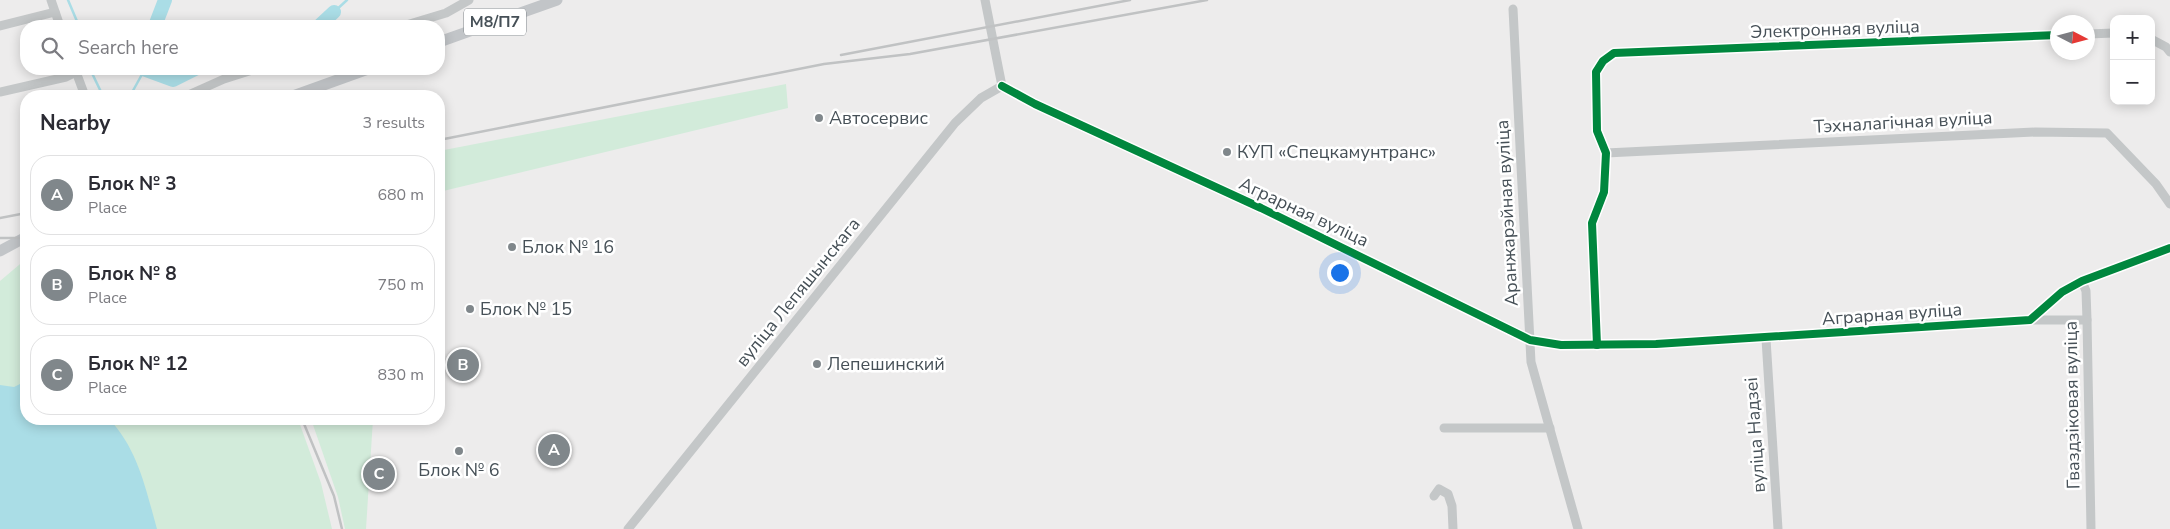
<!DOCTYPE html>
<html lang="en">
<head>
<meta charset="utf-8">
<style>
  :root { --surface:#fff; --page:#f7f7f7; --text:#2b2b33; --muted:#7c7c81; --line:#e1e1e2; --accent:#80878b }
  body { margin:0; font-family:"Nunito Sans",sans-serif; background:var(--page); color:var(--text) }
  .controls { position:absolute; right:15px; top:15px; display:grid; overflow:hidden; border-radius:10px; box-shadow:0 2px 12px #0003 }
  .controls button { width:45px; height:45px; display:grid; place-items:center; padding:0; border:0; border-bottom:1px solid var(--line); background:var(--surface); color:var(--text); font:25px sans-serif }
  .compass { position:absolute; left:2050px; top:15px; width:45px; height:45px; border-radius:50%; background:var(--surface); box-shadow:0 2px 12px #0003; rotate:96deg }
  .you { position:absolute; left:1339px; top:272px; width:18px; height:18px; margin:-12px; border:4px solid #fff; border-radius:50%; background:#1a73e8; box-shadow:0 0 0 8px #1a73e833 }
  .badge { display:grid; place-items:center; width:32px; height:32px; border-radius:50%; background:var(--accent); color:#fff; font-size:16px; font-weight:700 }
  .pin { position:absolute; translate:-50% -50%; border:2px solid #fff; box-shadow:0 1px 5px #0006 }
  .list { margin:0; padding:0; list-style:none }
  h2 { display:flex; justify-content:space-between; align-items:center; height:65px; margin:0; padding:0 20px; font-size:21px }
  h2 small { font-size:16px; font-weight:400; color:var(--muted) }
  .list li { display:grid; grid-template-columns:32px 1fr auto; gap:15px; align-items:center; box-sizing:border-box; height:80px; margin:0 10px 10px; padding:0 10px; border:1px solid var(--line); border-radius:20px }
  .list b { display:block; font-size:19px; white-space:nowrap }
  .list p { margin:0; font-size:16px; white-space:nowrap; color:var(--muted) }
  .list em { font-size:16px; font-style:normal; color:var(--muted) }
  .icon { flex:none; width:28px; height:28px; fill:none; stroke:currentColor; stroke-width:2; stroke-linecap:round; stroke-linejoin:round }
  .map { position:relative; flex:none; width:2170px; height:529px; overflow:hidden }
  .search { position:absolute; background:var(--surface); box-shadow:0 2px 12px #0003; left:20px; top:20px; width:425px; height:55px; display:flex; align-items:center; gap:12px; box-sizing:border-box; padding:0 18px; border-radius:20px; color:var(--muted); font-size:19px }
  .panel { position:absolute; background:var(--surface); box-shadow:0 2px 12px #0003; left:20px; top:90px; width:425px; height:335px; border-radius:20px }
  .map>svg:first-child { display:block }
  .green { fill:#d2ebda }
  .water { fill:#aadde6 }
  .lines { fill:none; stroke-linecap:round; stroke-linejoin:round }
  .stream { stroke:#aadde6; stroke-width:2.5 }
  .river { stroke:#aadde6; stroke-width:14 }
  .minor { stroke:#c4c7c8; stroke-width:9 }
  .major { stroke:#c2c5c8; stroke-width:11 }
  .rail { stroke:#c0c2c3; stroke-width:2.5 }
  .cycleway-casing { stroke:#fff; stroke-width:11 }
  .cycleway { stroke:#00873e; stroke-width:8 }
  .poi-dot { fill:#80878b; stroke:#fff; stroke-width:2 }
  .labels { text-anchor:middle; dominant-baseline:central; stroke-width:5; stroke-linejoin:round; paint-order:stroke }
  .shield { fill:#fff; stroke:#7e8489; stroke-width:1 }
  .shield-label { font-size:16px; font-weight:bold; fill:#465057 }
  .street-label { font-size:18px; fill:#465057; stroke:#fff }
  .poi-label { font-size:18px; fill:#465057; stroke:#fff; text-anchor:start }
</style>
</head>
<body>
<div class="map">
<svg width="2170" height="529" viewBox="0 0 2170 529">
  <rect width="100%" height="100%" fill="#edecec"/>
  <g class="green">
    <path d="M786,84L788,108L439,192V151Z"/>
    <path d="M26,259V419H298L321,483L332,529H0V281Z"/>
    <path d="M311,419H373L366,529H345L338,497Z"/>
  </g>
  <path class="water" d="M26,381V419H109C138,449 146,490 157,529H0V385L14,387Z"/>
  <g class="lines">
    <g class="stream">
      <path d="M68,0L79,26"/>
      <path d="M334,12L347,0"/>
      <path d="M90,69L103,96"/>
      <path d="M130,96L145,69"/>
    </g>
    <g class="river">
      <path d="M155,26L165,0"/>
      <path d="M319,26L334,12"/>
      <path d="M143,69L173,80L195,69"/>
    </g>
    <g class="minor">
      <path d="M51,0L60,26"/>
      <path d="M985,0L1002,86"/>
      <path d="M1513,9L1531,362L1578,529"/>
      <path d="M0,26L55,12"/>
      <path d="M403,26L446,13L469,0"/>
      <path d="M2088,34L2114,33"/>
      <path d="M2151,39L2166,47L2170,52"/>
      <path d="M75,69L85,96"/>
      <path d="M1002,86L1035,104L1261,208L1530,340L1561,345L1656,344L2030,320L2062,292L2082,281L2170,248"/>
      <path d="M0,92L66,77L76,72"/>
      <path d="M186,96L224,79L255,69"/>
      <path d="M1606,153L2035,132L2107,133L2156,184L2170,204"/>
      <path d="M2082,281L2086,291L2087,320L2091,529"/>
      <path d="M2030,320H2087"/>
      <path d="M1766,339L1778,529"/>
      <path d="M1597,345L1592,223L1604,192L1606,153L1597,131L1596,72L1603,61L1614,53L2058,35"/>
      <path d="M1444,428H1550"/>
      <path d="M1434,496L1439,489L1448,494L1452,506L1453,529"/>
      <path d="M628,529L955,123L981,98L1002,86"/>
    </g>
    <g class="major">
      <path d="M439,42L557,0"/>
      <path d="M293,96L368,69"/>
      <path d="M0,251L26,237"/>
    </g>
    <g class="rail">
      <path d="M841,55L1130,0"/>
      <path d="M439,140L824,64L910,54L1207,0"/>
      <path d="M0,218L26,213"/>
      <path d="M0,238H26"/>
      <path d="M302,419L334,496L342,529"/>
    </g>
    <g class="cycleway-casing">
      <g id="cycleway">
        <path d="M1002,86L1035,104L1261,208L1530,340L1561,345L1656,344L2030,320L2062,292L2082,281L2170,248"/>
        <path d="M1597,345L1592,223L1604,192L1606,153L1597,131L1596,72L1603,61L1614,53L2058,35"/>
      </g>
    </g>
    <use href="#cycleway" class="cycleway"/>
  </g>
  <g class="poi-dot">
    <circle cx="819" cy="118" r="5"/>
    <circle cx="1227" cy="152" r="5"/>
    <circle cx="512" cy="247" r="5"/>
    <circle cx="470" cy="309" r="5"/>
    <circle cx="817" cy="364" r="5"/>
    <circle cx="459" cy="451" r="5"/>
  </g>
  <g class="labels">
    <rect class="shield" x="464" y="8.5" width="62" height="27" rx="4"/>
    <g class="shield-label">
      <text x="495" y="22">М8/П7</text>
    </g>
    <g class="street-label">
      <text transform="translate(1835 29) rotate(-2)">Электронная вуліца</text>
      <text transform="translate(1903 122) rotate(-3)">Тэхналагічная вуліца</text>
      <text transform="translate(1304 212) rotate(25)">Аграрная вуліца</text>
      <text transform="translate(1507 213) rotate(-93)">Аранжарэйная вуліца</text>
      <text transform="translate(798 292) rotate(-51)">вуліца Лепяшынскага</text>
      <text transform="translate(1892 314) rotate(-4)">Аграрная вуліца</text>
      <text transform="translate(2072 405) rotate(-91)">Гваздзіковая вуліца</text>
      <text transform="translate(1755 435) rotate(-94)">вуліца Надзеі</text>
    </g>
    <g class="poi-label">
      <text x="829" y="118">Автосервис</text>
      <text x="1237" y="152">КУП «Спецкамунтранс»</text>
      <text x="522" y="247">Блок № 16</text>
      <text x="480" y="309">Блок № 15</text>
      <text x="827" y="364">Лепешинский</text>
      <text x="459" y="470" text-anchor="middle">Блок № 6</text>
    </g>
  </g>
</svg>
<div class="controls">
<button>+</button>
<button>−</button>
</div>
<svg class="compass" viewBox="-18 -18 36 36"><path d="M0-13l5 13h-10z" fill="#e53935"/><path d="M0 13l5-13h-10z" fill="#7c7c81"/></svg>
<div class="you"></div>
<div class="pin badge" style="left:554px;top:450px">A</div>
<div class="pin badge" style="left:463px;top:365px">B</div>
<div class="pin badge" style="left:379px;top:474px">C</div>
<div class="search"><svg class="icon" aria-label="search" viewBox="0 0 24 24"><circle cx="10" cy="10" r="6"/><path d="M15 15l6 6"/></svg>Search here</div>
<section class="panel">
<h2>Nearby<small>3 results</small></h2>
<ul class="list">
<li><span class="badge">A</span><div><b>Блок № 3</b><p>Place</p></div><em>680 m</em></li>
<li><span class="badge">B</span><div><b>Блок № 8</b><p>Place</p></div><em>750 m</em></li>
<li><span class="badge">C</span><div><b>Блок № 12</b><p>Place</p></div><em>830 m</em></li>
</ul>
</section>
</div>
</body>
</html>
